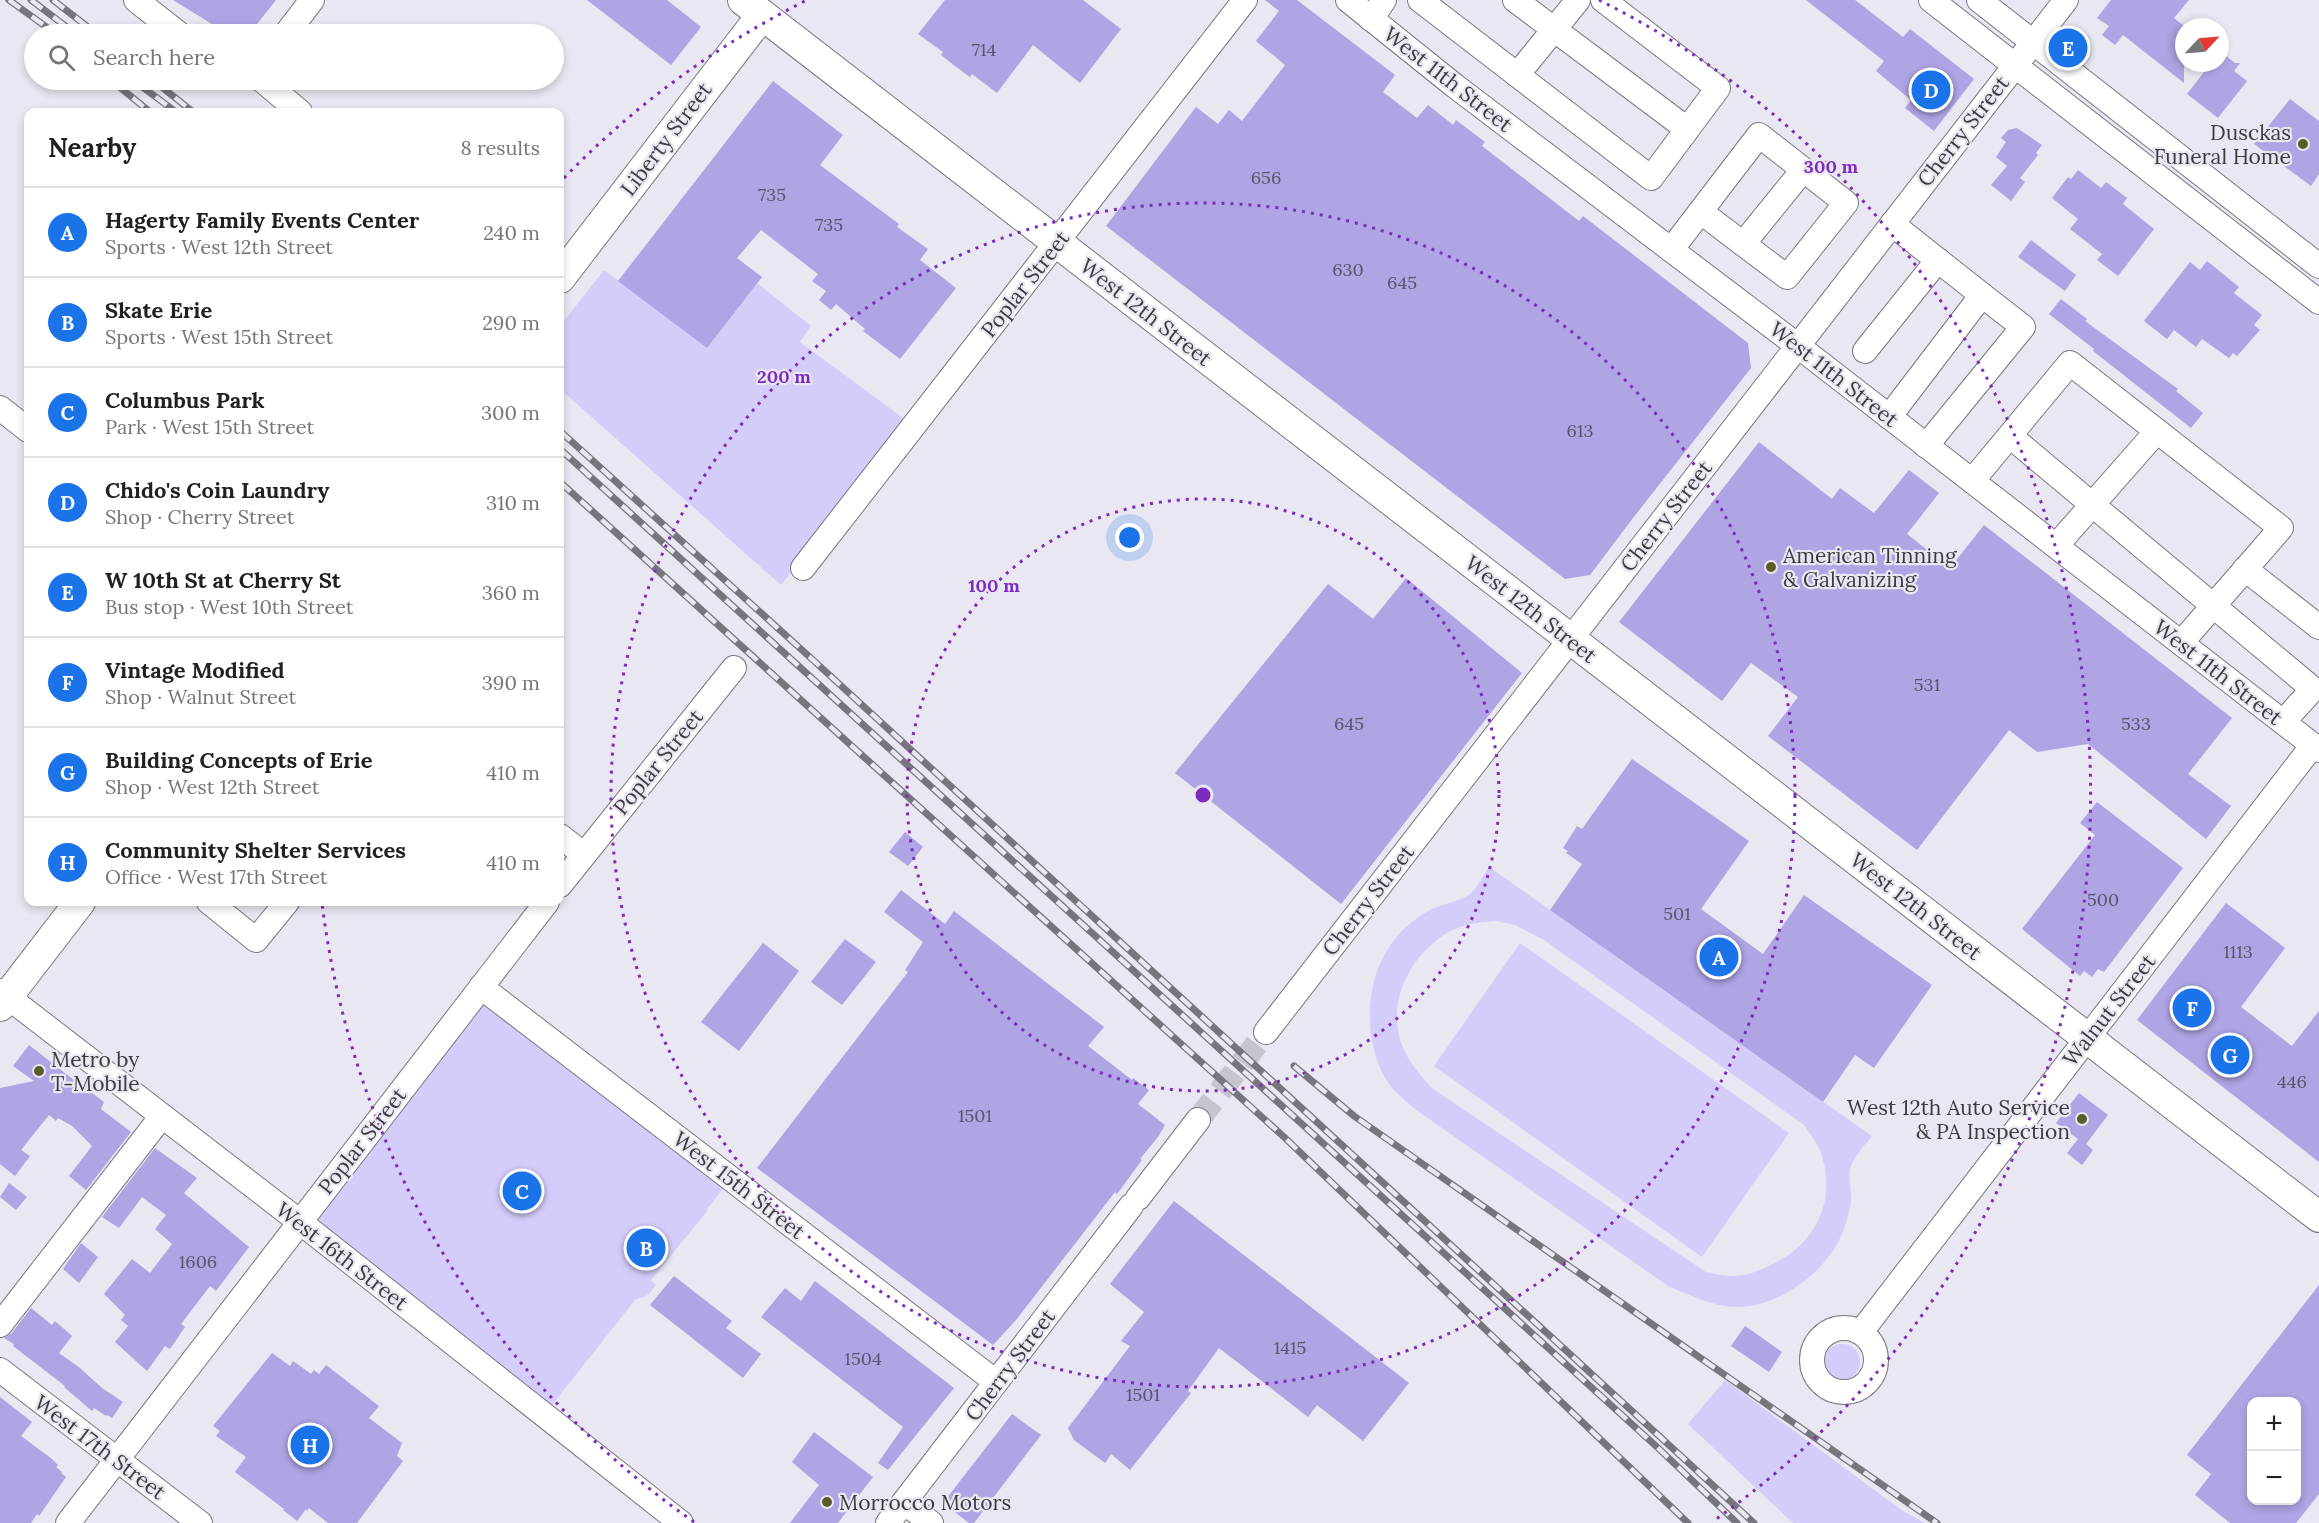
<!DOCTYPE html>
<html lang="en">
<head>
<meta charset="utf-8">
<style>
  :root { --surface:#fff; --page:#f2f2f2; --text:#202124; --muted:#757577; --line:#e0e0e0; --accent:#1a73e8 }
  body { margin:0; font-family:Lora,serif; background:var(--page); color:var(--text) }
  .controls { position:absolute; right:18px; bottom:18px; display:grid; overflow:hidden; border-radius:12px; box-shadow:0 3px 9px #0003 }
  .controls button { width:54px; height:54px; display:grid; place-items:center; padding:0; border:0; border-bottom:2px solid var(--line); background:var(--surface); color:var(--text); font:30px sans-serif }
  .compass { position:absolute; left:2175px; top:18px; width:54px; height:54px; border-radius:50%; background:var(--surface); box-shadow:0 3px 9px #0003; rotate:64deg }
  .you { position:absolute; left:1130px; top:538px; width:21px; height:21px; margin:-15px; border:4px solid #fff; border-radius:50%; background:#1a73e8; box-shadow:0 0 0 9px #1a73e833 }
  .badge { display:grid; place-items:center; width:39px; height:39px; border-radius:50%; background:var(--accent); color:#fff; font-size:20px; font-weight:700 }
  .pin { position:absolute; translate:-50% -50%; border:3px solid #fff; box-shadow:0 2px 6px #0006 }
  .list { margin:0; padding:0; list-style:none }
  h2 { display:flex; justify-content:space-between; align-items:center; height:78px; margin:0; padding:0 24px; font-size:26px }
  h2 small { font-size:20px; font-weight:400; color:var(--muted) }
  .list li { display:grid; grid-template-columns:39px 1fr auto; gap:18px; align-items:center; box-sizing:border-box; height:90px; padding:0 24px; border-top:2px solid var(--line) }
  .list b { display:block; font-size:22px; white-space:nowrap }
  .list p { margin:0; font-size:20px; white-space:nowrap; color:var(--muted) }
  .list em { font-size:20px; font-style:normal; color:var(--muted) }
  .icon { flex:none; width:33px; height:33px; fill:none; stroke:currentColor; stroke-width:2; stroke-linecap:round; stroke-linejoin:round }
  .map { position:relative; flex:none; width:2319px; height:1523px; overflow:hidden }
  .search { position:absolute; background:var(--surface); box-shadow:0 3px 9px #0003; left:24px; top:24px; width:540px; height:66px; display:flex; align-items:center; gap:15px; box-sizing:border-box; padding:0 21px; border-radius:33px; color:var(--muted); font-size:22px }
  .panel { position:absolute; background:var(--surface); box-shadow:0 3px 9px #0003; left:24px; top:108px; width:540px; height:798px; border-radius:12px }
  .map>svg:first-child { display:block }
  .green { fill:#d4cdfa; fill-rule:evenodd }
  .building { fill:#afa4e4; fill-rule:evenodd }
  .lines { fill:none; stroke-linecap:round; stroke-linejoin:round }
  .minor-tunnel { stroke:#c6c5cd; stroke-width:24; stroke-dasharray:24 12; stroke-linecap:butt }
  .minor-casing { stroke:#797880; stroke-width:26 }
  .major-casing { stroke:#797880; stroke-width:32 }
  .minor { stroke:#fff; stroke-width:24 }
  .major { stroke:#fff; stroke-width:30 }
  .rail-casing { stroke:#77767c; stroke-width:7 }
  .rail { stroke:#e9e7f1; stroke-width:4.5; stroke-dasharray:14; stroke-linecap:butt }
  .ring { fill:none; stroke:#7b2cbf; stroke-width:3; stroke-dasharray:3 6 }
  .poi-dot { fill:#5a5d2a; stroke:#e9e7f1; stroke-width:2 }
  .labels { text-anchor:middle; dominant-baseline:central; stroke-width:4.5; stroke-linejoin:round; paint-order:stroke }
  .number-label { font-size:18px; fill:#595668 }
  .street-label { font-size:21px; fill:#3c3c3f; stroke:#e9e7f1 }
  .poi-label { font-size:21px; fill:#3c3c3f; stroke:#e9e7f1; text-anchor:start }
  .centre { fill:#7b2cbf; stroke:#e9e7f1; stroke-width:3 }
  .ring-label { font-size:18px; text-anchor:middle; font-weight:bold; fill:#7b2cbf; stroke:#e9e7f1; stroke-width:4.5; stroke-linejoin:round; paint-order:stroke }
</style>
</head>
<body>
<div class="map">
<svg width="2319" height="1523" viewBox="0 0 2319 1523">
  <rect width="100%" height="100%" fill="#e9e7f1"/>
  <g class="green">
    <path d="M604,270L707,348L757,283L811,326L800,342L910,423L781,585L560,389V326Z"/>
    <path d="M1489,867L1872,1136C1866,1144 1854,1156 1851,1166C1848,1175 1851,1189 1851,1198C1851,1208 1847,1220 1844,1229C1829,1270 1782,1306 1738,1307C1713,1307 1690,1295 1668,1286L1419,1112C1406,1101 1392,1091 1384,1076C1360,1030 1366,963 1406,927C1413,921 1423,913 1432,909C1443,904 1457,902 1467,896C1476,891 1483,876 1489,867ZM1496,921L1515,925L1544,940L1804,1125C1809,1132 1815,1140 1819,1148C1839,1196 1817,1243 1773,1264C1761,1270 1747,1276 1733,1276C1724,1276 1714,1274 1706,1272L1433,1089C1422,1077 1410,1064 1403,1048C1385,1005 1409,956 1447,933C1461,924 1480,922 1496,921Z"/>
    <path d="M1520,943L1789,1133L1702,1257L1434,1066Z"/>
    <path d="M481,987L731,1179L707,1209L708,1210L651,1280L656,1285L648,1295L635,1300L544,1415L300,1222Z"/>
    <circle cx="1842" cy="1362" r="18"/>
    <path d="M1725,1380L1903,1511L1925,1523H1793L1688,1424Z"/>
  </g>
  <g class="building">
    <path d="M173,0H276L249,34H228Z"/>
    <path d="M587,0H667L701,27L671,65Z"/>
    <path d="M945,0H1083L1121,29L1080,83L1033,45L997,93L972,74L970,77L955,66L941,55L943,52L918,34Z"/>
    <path d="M1265,0H1297L1395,75L1383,92L1417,118L1428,105L1453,125L1456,120L1485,142L1482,146L1579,221L1583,216L1748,343L1751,368L1633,518L1590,575L1565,579L1106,226L1196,107L1218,124L1229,110L1242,121L1285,65L1256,41L1279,11Z"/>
    <path d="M1806,0H1855L1903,37L1910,29L1974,79L1934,131L1905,108L1911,100L1876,71L1884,61Z"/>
    <path d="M2111,0H2189L2174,18L2184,26V83L2123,35L2115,45L2102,35L2109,26L2097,18Z"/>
    <path d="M2220,51L2235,63H2240L2234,71L2247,81L2218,118L2187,94L2211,63H2220Z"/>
    <path d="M773,81L843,135L820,165L899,224L897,227L928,249L920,260L956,288L900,359L863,331L865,329L836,304L831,310L819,300L826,291L812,281L818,274L761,230L737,258L762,277L707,348L618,281Z"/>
    <path d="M2290,99L2319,121V174L2311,186L2254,144Z"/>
    <path d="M2017,128L2042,145L2036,153L2038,155L2020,178L2025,182L2011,201L1991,185L2007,166L1996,157L2006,142L2001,138L2008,130Z"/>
    <path d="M2078,170L2101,188L2106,182L2127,198L2123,204L2154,229L2118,276L2097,260L2102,254L2070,229L2078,219L2052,198L2068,177L2071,179Z"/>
    <path d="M2031,240L2076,275L2065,291L2018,257Z"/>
    <path d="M2207,261L2239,287L2234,293L2262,315L2254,325L2260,330L2237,356L2233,353L2229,358L2202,339L2196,347L2174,330L2167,339L2144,321L2190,262L2200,270Z"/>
    <path d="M2061,299L2087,319L2085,321L2178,389L2176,391L2203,413L2191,428L2093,351L2094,349L2049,314Z"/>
    <path d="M1759,442L1832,499L1840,488L1874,513L1909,470L1939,493L1907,534L1950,568L1984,525L2232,718L2188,774L2231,806L2206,839L2088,744L2037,752L2009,730L1917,850L1768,736L1798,697L1751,663L1722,701L1619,622Z"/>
    <path d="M1406,578L1522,673L1341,904L1175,773L1328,584L1373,619Z"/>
    <path d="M1632,759L1749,841L1701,909L1763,954L1804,895L1932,985L1874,1068L1855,1055L1823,1102L1550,910L1582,864L1566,853L1568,851L1563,848L1577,826L1582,829Z"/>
    <path d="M2097,802L2183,868L2104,972L2098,969L2092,977L2084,971L2080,976L2022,929L2095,835L2080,823Z"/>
    <path d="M905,832L923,847L908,866L889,852Z"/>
    <path d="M901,890L945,924L954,911L1104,1027L1088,1046L1132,1080L1133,1078L1149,1090L1138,1104L1165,1125L1158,1137L1140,1159L1142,1160L1117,1194L1115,1192L1016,1320L993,1345L757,1168L908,972L905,970L923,942L884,912Z"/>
    <path d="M2226,903L2285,948L2241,1007L2292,1046L2319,1011V1162L2137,1020Z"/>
    <path d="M845,939L876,962L842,1005L811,982Z"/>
    <path d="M763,943L799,971L739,1051L701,1022Z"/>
    <path d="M29,1045L75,1081L84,1093L87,1089L104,1102L101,1109L131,1132L86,1190L69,1176L92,1146L72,1126L58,1118L56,1121L49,1115L21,1150L30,1156L15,1176L0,1164V1088L34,1081L13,1066Z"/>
    <path d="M2079,1093L2108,1115L2086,1144L2093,1150L2082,1165L2067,1153L2078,1139L2056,1123Z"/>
    <path d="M155,1148L197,1178L184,1193L249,1247L216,1291L210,1286L181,1324L185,1327L170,1349L165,1346L147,1371L115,1342L128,1326L121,1320L125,1315L104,1294L132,1259L150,1273L172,1244L155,1229L166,1215L142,1197L119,1228L102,1217Z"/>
    <path d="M9,1183L27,1197L16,1210L0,1197Z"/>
    <path d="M1174,1201L1409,1383L1363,1441L1317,1405L1308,1417L1219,1348L1188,1391L1191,1393L1130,1470L1111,1454L1105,1463L1074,1440L1068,1428L1130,1346L1121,1341L1144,1312L1110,1284Z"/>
    <path d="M81,1243L98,1257L79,1283L63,1269Z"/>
    <path d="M674,1276L732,1321L726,1328L761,1354L743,1378L650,1305Z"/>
    <path d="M815,1281L954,1388L888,1470L878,1463L903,1427L761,1317L785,1288L801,1301Z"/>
    <path d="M2319,1285V1494L2296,1523H2230L2195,1495L2211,1474L2187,1455ZM2252,1401H2296V1500H2252Z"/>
    <path d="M31,1308L52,1325L55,1321L72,1336L59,1353L80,1368L102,1388L123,1402L112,1418L107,1415L106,1416L94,1408L92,1411L64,1387L65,1386L13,1346L14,1344L4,1338L11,1334Z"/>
    <path d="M1745,1326L1782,1352L1769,1372L1731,1346Z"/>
    <path d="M272,1353L290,1366L293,1361L311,1374L314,1370L319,1374L326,1365L379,1406L369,1418L402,1443L397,1456L403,1461L357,1523H328L309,1508L307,1511L306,1509L297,1521L283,1510L284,1509L235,1472L246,1457L216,1436L220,1431L213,1426Z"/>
    <path d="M0,1397L32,1422L21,1436L52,1459L58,1465L56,1467L62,1472L61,1473L66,1477L39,1516L37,1514L31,1523H0Z"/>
    <path d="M1012,1414L1041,1435L974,1523H969L943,1503Z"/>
    <path d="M814,1432L873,1477L838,1523H790L819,1485L792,1462Z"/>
  </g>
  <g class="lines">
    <path class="minor-tunnel" d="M1198,1120L1266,1032"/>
    <g class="minor-casing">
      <g id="minor">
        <path d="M136,0L179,34"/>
        <path d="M1348,0L1455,86L1798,346L2319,750"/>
        <path d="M1420,0L1651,178L1718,88L1603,0"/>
        <path d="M1515,0L1687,129"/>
        <path d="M1931,0L2319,302"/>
        <path d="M1979,0L2319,266"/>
        <path d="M1371,19L1384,0"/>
        <path d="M286,34L312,0"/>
        <path d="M1517,75L1578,0"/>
        <path d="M262,80L300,112"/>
        <path d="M1743,244L1803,170"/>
        <path d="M1671,250L1759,135L1846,203L1787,277L1701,212"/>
        <path d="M1865,351L1938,260"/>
        <path d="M0,408L28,430"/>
        <path d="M1889,417L1982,295L1892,224"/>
        <path d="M2010,436L2313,689L2283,722"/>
        <path d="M1926,446L2023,327L1982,295"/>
        <path d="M1972,481L2070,363L2281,528L2181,643"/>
        <path d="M2056,546L2157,431"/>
        <path d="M803,568L1245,0"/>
        <path d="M2245,569L2319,627"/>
        <path d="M560,836L583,854"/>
        <path d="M560,885L734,668"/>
        <path d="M209,902L256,940L287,902"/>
        <path d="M481,987L996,1382"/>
        <path d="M0,991L300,1222L681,1523"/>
        <path d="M1266,1032L2066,0"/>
        <path d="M1138,1198L1198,1120"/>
        <path d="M0,1325L162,1116"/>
        <circle cx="1844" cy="1360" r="32"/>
        <path d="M1861,1332L2313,745"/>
        <path d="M0,1370L200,1523"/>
        <path d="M904,1502L931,1523"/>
        <path d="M68,1523L547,902"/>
        <path d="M888,1523L1131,1206"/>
      </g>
    </g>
    <g class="major-casing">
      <g id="major">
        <path d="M743,0L2319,1217"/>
        <path d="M560,278L762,15"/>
        <path d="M0,1006L80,902"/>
      </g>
    </g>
    <use href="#minor" class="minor"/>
    <use href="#major" class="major"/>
    <g class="rail-casing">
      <g id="rail">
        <path d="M9,0L56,34"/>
        <path d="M31,0L76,34"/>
        <path d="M53,0L97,34"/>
        <path d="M111,80L150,112"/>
        <path d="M133,80L176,112"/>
        <path d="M153,80L193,112"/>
        <path d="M560,431L813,660L1754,1523"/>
        <path d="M560,449L1657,1447L1737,1523"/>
        <path d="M560,482L1284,1137L1688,1523"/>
        <path d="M1294,1066L1354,1116L1937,1523"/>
      </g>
    </g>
    <use href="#rail" class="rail"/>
  </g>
  <g class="ring">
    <circle cx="1203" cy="795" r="296"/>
    <circle cx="1203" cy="795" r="592"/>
    <path d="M694 1522A888 888 0 0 1 322 903M564 178A888 888 0 0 1 807 0M1599 0A888 888 0 0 1 1712 1522"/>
  </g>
  <g class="poi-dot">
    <circle cx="2303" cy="144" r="6"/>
    <circle cx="1771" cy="567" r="6"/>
    <circle cx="39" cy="1071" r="6"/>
    <circle cx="2082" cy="1119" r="6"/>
    <circle cx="827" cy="1502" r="6"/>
  </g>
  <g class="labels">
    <g class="number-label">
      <text x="984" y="49">714</text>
      <text x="1266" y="177">656</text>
      <text x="772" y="194">735</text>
      <text x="829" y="224">735</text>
      <text x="1348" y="269">630</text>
      <text x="1402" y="282">645</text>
      <text x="1580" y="430">613</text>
      <text x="1927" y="684">531</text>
      <text x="1349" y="723">645</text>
      <text x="2136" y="723">533</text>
      <text x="2103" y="899">500</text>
      <text x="1677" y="913">501</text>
      <text x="2238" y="951">1113</text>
      <text x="2292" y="1081">446</text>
      <text x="975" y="1115">1501</text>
      <text x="198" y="1261">1606</text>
      <text x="1290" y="1347">1415</text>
      <text x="863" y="1358">1504</text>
      <text x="1143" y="1394">1501</text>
    </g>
    <g class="street-label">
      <text transform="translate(1448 79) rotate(38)">West 11th Street</text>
      <text transform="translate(1963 131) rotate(-52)">Cherry Street</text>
      <text transform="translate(666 139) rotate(-53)">Liberty Street</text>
      <text transform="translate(1025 284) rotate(-52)">Poplar Street</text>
      <text transform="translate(1146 312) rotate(38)">West 12th Street</text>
      <text transform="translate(1834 374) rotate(38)">West 11th Street</text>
      <text transform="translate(1666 516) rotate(-52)">Cherry Street</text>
      <text transform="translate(1531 609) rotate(38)">West 12th Street</text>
      <text transform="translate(2218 672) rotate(38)">West 11th Street</text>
      <text transform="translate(658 762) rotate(-51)">Poplar Street</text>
      <text transform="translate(1368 900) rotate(-52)">Cherry Street</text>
      <text transform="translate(1916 906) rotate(38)">West 12th Street</text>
      <text transform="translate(2109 1010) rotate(-52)">Walnut Street</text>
      <text transform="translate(362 1141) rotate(-52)">Poplar Street</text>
      <text transform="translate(739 1185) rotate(38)">West 15th Street</text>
      <text transform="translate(342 1256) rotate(38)">West 16th Street</text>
      <text transform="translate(1010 1365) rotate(-53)">Cherry Street</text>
      <text transform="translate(100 1447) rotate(37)">West 17th Street</text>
    </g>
    <g class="poi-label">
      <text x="2291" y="132" text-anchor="end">Dusckas<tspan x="2291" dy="24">Funeral Home</tspan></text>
      <text x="1783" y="555">American Tinning<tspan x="1783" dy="24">&amp; Galvanizing</tspan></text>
      <text x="51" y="1059">Metro by<tspan x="51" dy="24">T-Mobile</tspan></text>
      <text x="2070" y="1107" text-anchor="end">West 12th Auto Service<tspan x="2070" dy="24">&amp; PA Inspection</tspan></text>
      <text x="839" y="1502">Morrocco Motors</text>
    </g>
  </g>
  <circle cx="1203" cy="795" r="9" class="centre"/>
  <g class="ring-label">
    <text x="1831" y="173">300 m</text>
    <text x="784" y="383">200 m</text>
    <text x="994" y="592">100 m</text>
  </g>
</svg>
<div class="controls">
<button>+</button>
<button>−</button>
</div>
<svg class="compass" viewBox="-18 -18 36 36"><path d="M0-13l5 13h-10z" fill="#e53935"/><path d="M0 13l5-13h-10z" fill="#757577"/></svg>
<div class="you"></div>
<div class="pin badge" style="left:1719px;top:957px">A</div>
<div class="pin badge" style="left:646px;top:1248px">B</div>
<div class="pin badge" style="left:522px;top:1191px">C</div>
<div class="pin badge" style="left:1931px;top:90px">D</div>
<div class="pin badge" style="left:2068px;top:48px">E</div>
<div class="pin badge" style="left:2192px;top:1008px">F</div>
<div class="pin badge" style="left:2230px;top:1055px">G</div>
<div class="pin badge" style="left:310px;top:1445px">H</div>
<div class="search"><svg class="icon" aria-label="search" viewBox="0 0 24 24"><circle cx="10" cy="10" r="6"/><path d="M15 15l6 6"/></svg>Search here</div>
<section class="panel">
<h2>Nearby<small>8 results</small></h2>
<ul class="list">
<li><span class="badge">A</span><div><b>Hagerty Family Events Center</b><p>Sports · West 12th Street</p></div><em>240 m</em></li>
<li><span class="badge">B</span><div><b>Skate Erie</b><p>Sports · West 15th Street</p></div><em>290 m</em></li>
<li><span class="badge">C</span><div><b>Columbus Park</b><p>Park · West 15th Street</p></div><em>300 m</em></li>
<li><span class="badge">D</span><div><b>Chido's Coin Laundry</b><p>Shop · Cherry Street</p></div><em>310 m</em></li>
<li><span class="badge">E</span><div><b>W 10th St at Cherry St</b><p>Bus stop · West 10th Street</p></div><em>360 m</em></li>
<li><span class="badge">F</span><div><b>Vintage Modified</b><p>Shop · Walnut Street</p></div><em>390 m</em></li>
<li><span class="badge">G</span><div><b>Building Concepts of Erie</b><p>Shop · West 12th Street</p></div><em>410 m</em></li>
<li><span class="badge">H</span><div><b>Community Shelter Services</b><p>Office · West 17th Street</p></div><em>410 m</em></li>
</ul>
</section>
</div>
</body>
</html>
